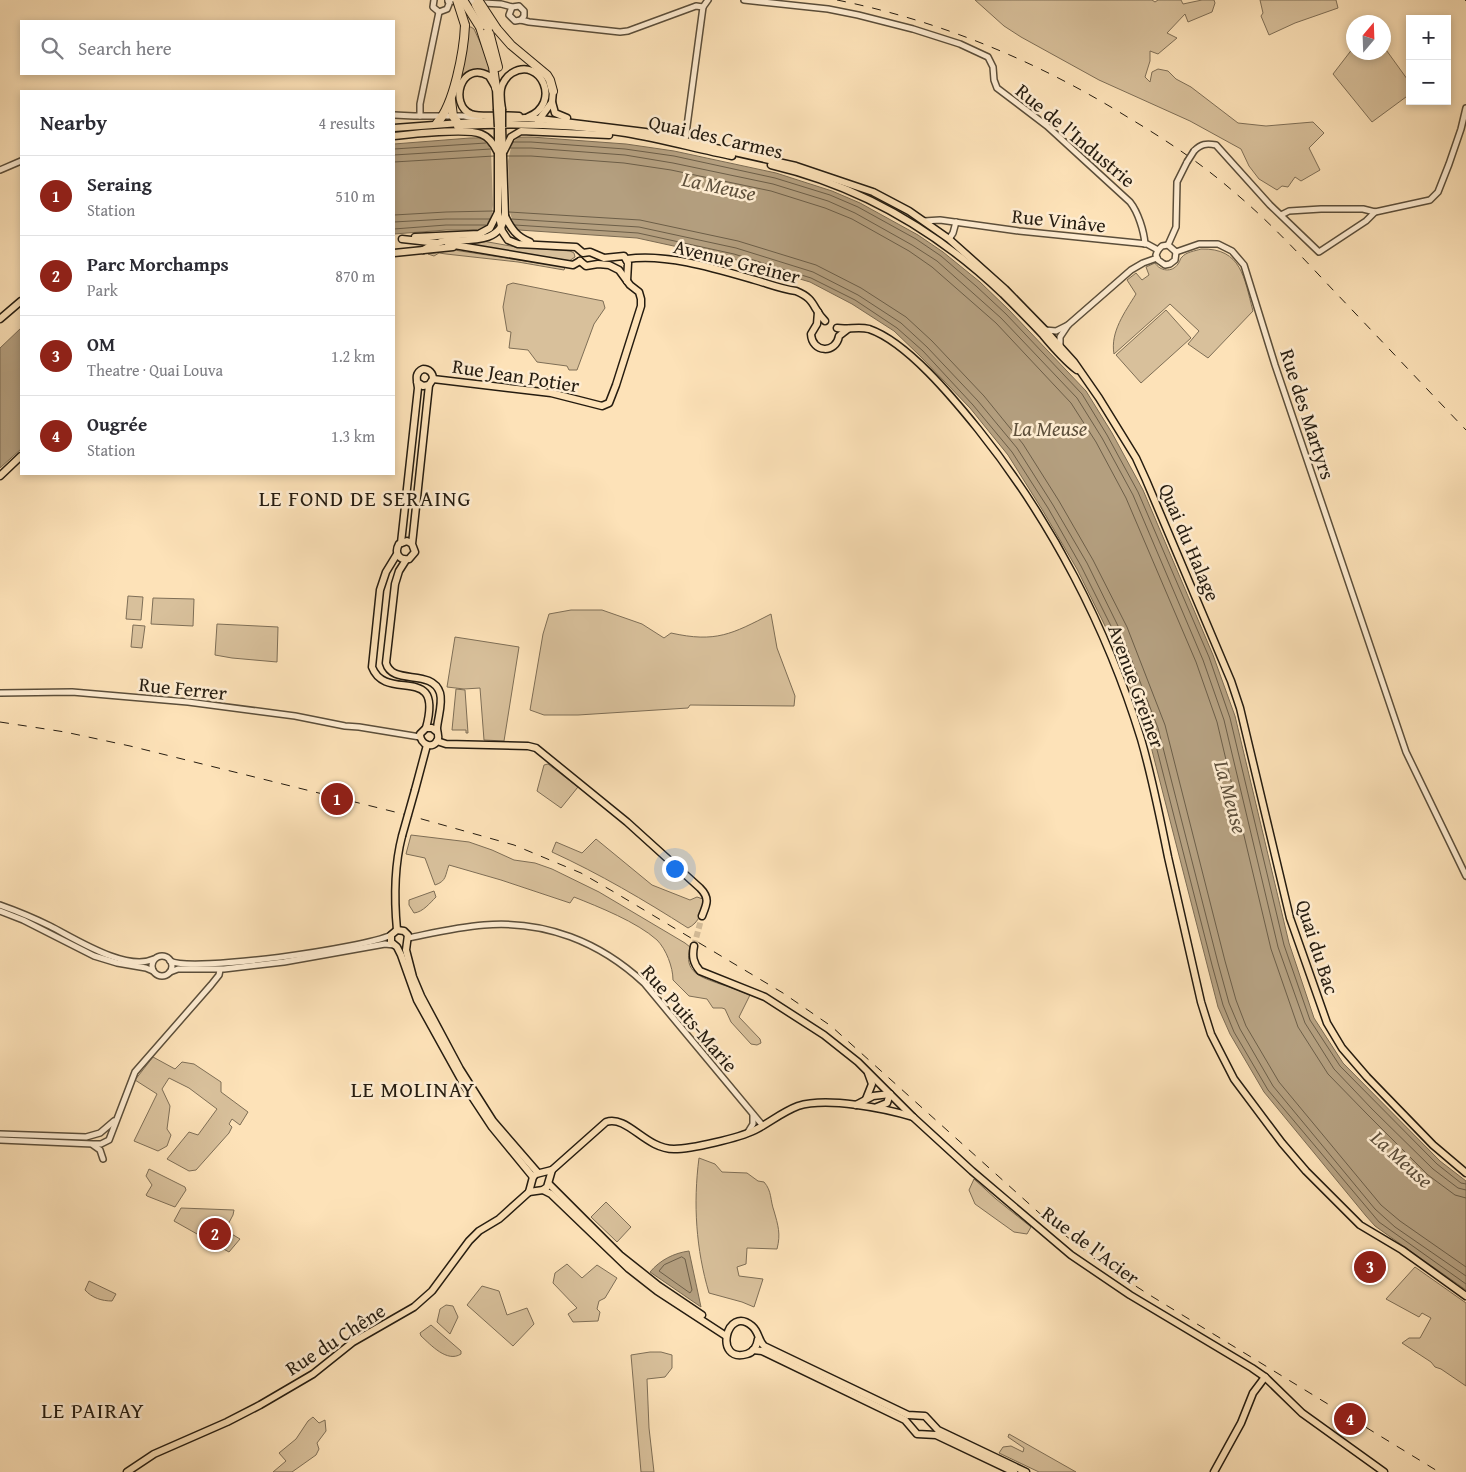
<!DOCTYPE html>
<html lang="en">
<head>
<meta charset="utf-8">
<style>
  :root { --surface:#fff; --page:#f7f7f7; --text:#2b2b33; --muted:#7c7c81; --line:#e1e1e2; --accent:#8f2418 }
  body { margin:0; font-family:"Gentium Book Plus",serif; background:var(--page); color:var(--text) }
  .controls { position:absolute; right:15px; top:15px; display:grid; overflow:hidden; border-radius:0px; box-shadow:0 2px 8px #0003 }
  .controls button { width:45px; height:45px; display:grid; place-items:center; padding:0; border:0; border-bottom:1px solid var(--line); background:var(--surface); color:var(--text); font:25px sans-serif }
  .compass { position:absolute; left:1346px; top:15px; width:45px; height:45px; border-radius:50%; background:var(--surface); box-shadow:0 2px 8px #0003; rotate:19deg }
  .you { position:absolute; left:674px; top:868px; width:18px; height:18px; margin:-12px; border:4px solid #fff; border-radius:50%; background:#1a73e8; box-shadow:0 0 0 8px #1a73e833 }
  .badge { display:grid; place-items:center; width:32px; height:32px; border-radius:50%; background:var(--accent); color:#fff; font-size:16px; font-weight:700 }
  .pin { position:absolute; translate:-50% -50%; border:2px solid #fff; box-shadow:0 1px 5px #0006 }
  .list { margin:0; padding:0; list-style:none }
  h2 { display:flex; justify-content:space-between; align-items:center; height:65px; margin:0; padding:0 20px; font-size:21px }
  h2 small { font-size:16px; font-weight:400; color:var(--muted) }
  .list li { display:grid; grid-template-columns:32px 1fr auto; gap:15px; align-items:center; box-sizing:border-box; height:80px; padding:0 20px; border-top:1px solid var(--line) }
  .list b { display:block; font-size:19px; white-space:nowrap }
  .list p { margin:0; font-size:16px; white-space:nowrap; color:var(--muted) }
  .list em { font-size:16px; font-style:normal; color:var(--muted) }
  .icon { flex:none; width:28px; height:28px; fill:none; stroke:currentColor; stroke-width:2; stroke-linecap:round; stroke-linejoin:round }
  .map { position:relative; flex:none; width:1466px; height:1472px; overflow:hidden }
  .search { position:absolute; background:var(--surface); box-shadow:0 2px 8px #0003; left:20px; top:20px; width:375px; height:55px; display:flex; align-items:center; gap:12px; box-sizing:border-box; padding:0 18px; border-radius:0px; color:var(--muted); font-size:19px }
  .panel { position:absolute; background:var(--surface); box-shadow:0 2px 8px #0003; left:20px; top:90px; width:375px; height:385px; border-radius:0px }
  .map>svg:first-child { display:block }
  .green { fill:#d8c09b; stroke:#7e6e56 }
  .water { fill:#b49f7f; stroke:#7b6b53 }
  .pier { fill:#fde2b8 }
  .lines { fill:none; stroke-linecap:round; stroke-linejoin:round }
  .shore { stroke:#6c5e48; stroke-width:1 }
  .major-tunnel { stroke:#d2ba96; stroke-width:6; stroke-dasharray:6 3; stroke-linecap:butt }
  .minor-casing { stroke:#5b4e3a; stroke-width:8 }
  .major-casing { stroke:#251c10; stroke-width:9 }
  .highway-casing { stroke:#251c10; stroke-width:10 }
  .minor { stroke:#feecd1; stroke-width:5 }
  .major { stroke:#fde2b8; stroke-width:6 }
  .highway { stroke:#fde2b8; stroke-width:8 }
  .rail { stroke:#251c10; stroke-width:1; stroke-dasharray:9 9; stroke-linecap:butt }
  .minor-bridge-casing { stroke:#5b4e3a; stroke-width:8; stroke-linecap:butt }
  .major-bridge-casing { stroke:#251c10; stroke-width:9; stroke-linecap:butt }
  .highway-bridge-casing { stroke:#251c10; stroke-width:10; stroke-linecap:butt }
  .minor-bridge { stroke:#feecd1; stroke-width:5 }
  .major-bridge { stroke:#fde2b8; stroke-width:6 }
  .highway-bridge { stroke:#fde2b8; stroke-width:8 }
  .labels { text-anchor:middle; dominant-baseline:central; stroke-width:5; stroke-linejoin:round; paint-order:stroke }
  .street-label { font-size:20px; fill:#251c10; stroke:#feecd1 }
  .water-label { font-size:21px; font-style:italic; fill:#5e503c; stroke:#feecd1 }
  .quarter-label { font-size:22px; letter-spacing:1px; fill:#251c10; stroke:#feecd1 }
</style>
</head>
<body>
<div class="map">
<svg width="1466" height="1472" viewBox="0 0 1466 1472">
  <rect width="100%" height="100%" fill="#fde2b8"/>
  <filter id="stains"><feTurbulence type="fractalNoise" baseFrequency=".004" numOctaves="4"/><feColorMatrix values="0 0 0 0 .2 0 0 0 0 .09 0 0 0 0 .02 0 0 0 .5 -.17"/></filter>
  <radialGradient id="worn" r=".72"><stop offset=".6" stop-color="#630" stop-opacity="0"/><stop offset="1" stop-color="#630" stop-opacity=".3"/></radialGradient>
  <g class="green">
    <path d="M975,0H1152L1155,2L1158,0H1181L1183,4L1202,0H1214L1215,3L1212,12L1188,22L1185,14L1167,33L1177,38L1158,54L1150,51V61L1145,77L1150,82L1152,72L1158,69L1168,71L1176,79L1191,87L1238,123L1266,126L1313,122L1324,133L1309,148L1320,170L1301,181L1295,177L1288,187L1282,186L1277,190L1259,179L1249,166L1241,149L1190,121L1099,80L1021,37L1004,26Z"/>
    <path d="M1260,0H1336L1338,8L1295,23L1269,35L1261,16L1263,13Z"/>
    <path d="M468,27H471L474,29L485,53L492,76L481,70L458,87L456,101Z"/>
    <path d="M1384,47L1410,83V94L1372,122L1333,74L1353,48L1354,52H1384Z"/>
    <path d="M477,240L516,247L570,251L574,253L575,257L569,261L452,242Z"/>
    <path d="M1201,249C1242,248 1244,278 1253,311L1208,358L1188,344L1199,331L1170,304L1114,354C1110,332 1125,312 1136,294L1127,280L1136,273L1142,280L1149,275L1146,267L1155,263C1160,271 1172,273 1178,264C1181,260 1179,260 1182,257C1186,252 1195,251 1201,249Z"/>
    <path d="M454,250L565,267L564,270L518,262L446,254L439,253L434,256L428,254Z"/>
    <path d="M513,283L603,301L605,308L594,324L577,370H569L567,366L537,362L528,350L509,348L511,332L507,331L503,307L507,285Z"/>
    <path d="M1166,310L1191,338L1141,383L1116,355Z"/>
    <path d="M128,596L143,597L141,620L126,619Z"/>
    <path d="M153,598L194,599L193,626L151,624Z"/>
    <path d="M571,610H602L642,624L664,638L671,633C716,643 732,634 771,614L777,648L795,696L794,706L690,705L688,708L578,715H544L530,710L543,634L549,614Z"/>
    <path d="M217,624L278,627L277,662L232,658L215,655Z"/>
    <path d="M133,625L145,626L142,648L131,647Z"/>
    <path d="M455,637L519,647L504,741L484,740L480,688L464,689L447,687Z"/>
    <path d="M456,689L465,690L468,733H466V730H452Z"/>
    <path d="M548,764L578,787L561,808L537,791L544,765Z"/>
    <path d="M411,835L469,842L492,850L514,860L535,863L552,869L599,892L685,943L690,947C683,973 701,977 720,984C731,987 740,991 750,995L739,1017L760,1039L761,1043L757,1045L751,1044L731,1022L725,1009L722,1008H713L707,999L689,996L673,980C673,967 666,949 657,940C637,922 599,907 574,897L570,903L501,880L449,865C445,875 447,881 435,885L425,858L406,854Z"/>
    <path d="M596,839L652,885L690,900L697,897L703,899C703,911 699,923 688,928C644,900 600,874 552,852L556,842L582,853Z"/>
    <path d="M434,891L436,897C430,903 423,912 414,913L409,905V900Z"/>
    <path d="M153,1057L175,1069L182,1062L194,1064L221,1082V1092L248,1112L240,1125L232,1119L229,1124L232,1127L229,1133L196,1170L189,1171L167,1159L189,1132L198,1135L217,1109L189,1088L169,1078L162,1089L170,1106L167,1129L171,1135L167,1146L158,1151L134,1141L157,1094L135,1080Z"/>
    <path d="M699,1158L715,1164L722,1172L747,1173L758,1181L764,1182C772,1191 770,1200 774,1211C778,1225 781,1234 777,1249L747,1248L746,1264L737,1267L739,1276L763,1279L754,1307L742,1302L709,1293C696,1249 693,1204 699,1158Z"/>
    <path d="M149,1169L185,1187L186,1190L175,1207L147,1196L146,1195L152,1185L146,1176Z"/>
    <path d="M974,1179L996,1199L1031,1227L1027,1234L1014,1232L975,1204L969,1190Z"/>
    <path d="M606,1202L631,1227L617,1242L591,1217Z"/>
    <path d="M181,1208L234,1210L233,1215L225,1230L240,1239L229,1252L174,1221Z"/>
    <path d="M567,1264L582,1278L597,1265L617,1278L605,1298L599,1301L597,1309L600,1312L598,1321L573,1322L568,1314L577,1308L553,1283L555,1273Z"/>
    <path d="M1415,1267L1466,1303V1386L1441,1369L1435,1367L1431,1362L1402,1343L1409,1338H1420L1431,1318L1422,1313L1419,1317L1386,1299Z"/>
    <path d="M89,1281L116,1294L112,1301C102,1301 92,1298 85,1290Z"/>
    <path d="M482,1286L499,1291L507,1315L527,1308L534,1324L513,1346L467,1305Z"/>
    <path d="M446,1305L453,1306L458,1317L450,1334L437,1322L440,1309Z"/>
    <path d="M431,1325L461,1351V1354C447,1363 431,1345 421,1336L420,1333Z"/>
    <path d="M650,1352H661L672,1355V1368L665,1377L647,1379L649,1428L654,1472H641L631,1355Z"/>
    <path d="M313,1417L319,1423L325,1420L326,1431L317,1443L319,1449L316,1455L292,1472H273L286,1461L279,1453L296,1439L308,1421Z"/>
    <path d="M1009,1434L1076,1472H1039L999,1453L1003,1447L1011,1446L1023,1452L1024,1448L1008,1437Z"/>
  </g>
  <g class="water">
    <path d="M531,137L626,144L674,151L776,173L832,191L860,203L918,235L943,252L980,282L1009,310L1086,391L1112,433L1143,490L1213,655L1235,716L1289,943L1314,1018L1343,1063L1440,1161L1466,1181V1290L1389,1236L1375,1226L1366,1216L1264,1092L1230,1034L1218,1007L1147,731L1109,634L1077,569L1043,511L1008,455L970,408L919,355L894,331L852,304L810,282L733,259L637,238L519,230H446L394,234V144L470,138Z"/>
    <path d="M21,328V449L0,468V348Z"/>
    <path d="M689,1251L701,1307L650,1272C660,1260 674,1253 689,1251Z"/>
  </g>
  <path class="pier" d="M520,136L512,143L508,161L510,213L514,225L519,231H475L488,224L492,214L493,205L491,151L489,146L479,137Z"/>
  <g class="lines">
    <g class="shore">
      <path d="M513,142H531L625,149L674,156L775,178L830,195L858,207L916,239L941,256L976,286L1006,314L1082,394L1107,435L1138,492L1209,657L1230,718L1284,945L1310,1020L1340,1066L1437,1164L1461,1183L1466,1184"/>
      <path d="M510,148H531L625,155L673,163L773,184L828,201L855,213L912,245L937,261L1001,318L1077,398L1102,438L1133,495L1203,660L1224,720L1278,947L1305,1023L1334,1069L1372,1109L1433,1169L1458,1188L1466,1190"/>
      <path d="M394,149L486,143"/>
      <path d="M394,155L491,149"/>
      <path d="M507,156H531L624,163L671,170L771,191L825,208L852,219L909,251L932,267L996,323L1071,403L1096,442L1126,498L1196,662L1217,722L1271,949L1298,1027L1328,1074L1367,1114L1428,1175L1455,1195L1466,1198"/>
      <path d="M394,162L494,156"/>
      <path d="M509,212L640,220L738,241L816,265L861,288L906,317L932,341L984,396L1023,444L1059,501L1093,560L1127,627L1165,725L1225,961L1236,1000L1246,1026L1279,1082L1381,1205L1400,1221L1466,1267"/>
      <path d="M394,215L446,212L493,211"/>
      <path d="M511,219L639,227L736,248L813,272L858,295L901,323L927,347L978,401L1017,448L1053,505L1087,563L1120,630L1158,728L1218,963L1229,1003L1240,1029L1273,1086L1375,1209L1395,1227L1466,1276"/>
      <path d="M394,222L446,219H490"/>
      <path d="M515,225L638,233L734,254L811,278L855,300L897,328L923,351L973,405L1012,452L1048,508L1081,566L1114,632L1152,730L1212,965L1223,1005L1234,1032L1268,1090L1379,1222L1466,1284"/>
      <path d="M394,229L446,225H486"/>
      <path d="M682,1257L685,1259L692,1290L690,1293L659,1271L664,1265Z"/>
    </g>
    <path class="major-tunnel" d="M694,946L702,916"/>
    <g class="minor-casing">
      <g id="minor">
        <path d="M434,0L433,7L439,12"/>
        <path d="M744,0L828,9L858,15L913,29L960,44L988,57L993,67L994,80L997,88L1047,126L1130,202C1138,212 1144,231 1145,244"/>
        <path d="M448,1L501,4L512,7L519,6L524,11V16L521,20"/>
        <path d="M512,7L509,15L515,21L521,20L529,22L620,32L628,31L696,6L703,7L708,0"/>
        <path d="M439,12L447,9L449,4L448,0"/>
        <path d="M394,115L414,116H464L480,119"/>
        <path d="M420,116V104L439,12"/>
        <path d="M685,141L703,7"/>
        <path d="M1194,151C1201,144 1206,143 1216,145L1270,205L1319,252L1366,221L1375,212"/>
        <path d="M0,170L21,161"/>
        <path d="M1281,215L1289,211L1321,209H1363L1375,212L1430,200L1438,192L1449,164L1461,129L1466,108"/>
        <path d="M924,221L940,220L1019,231L1147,244L1158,250"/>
        <path d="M949,239L953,233L956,222"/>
        <path d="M1168,245L1176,227L1177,182L1187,162"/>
        <path d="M1158,250L1156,255L1158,260L1165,265L1170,264L1175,260L1176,252"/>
        <path d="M1158,250L1162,246L1168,245L1176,252"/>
        <path d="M1176,252L1199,244H1218L1232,251L1244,265L1275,365L1406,752L1466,876"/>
        <path d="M1045,330L1056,331L1068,325"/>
        <path d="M1060,347V337L1068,325L1131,270L1143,263L1157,258"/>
        <path d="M0,693L72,692L188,702L295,716L345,726L359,727L420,737"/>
        <path d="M0,905C17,911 34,918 50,926C74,938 126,972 154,959"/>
        <path d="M0,911L23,920L94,956L117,963L146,968L153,971"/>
        <path d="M408,938C433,933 458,927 484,925C545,920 600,942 644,983L763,1126"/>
        <circle cx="162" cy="966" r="10"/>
        <path d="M170,961C192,973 365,948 391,935"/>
        <path d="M170,972L178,969H224L284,962L385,944L394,945"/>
        <path d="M748,1132L753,1124V1115"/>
        <path d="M0,1134L86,1137L100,1133L114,1121"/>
        <path d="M0,1140L93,1144H101L109,1140L135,1072L211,985L219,975L220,970"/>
        <path d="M93,1145L100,1150L103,1159"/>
      </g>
    </g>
    <g class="major-casing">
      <g id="major">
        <path d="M553,91L552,102L555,113L567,118"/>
        <path d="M497,109L496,88L489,76C460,60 449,105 471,114C483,118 505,114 519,116"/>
        <path d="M502,109C501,103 500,95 501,89C502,83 507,76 512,73C541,56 562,104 528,117"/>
        <path d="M538,121L552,102"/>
        <path d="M457,126C513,123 572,124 626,133C662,139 697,149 732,156"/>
        <path d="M498,127V212L502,231L508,240L518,244L576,247L583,253L590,252L604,258L624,256L628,263L627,281"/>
        <path d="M394,128L525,118L540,119L645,132L796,166L873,192L909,211L949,239L1005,289L1045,330L1074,362L1099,398L1136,458L1146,480L1231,681L1240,708L1290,918L1327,1023L1342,1048L1367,1077L1433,1145L1466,1173"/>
        <path d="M394,136C411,134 467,128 481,134C489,137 493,143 497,151"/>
        <path d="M504,151L511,137L521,131L609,135"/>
        <path d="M771,165C860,186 937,231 1003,294C1016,307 1030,321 1043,335C1053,347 1064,360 1077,370"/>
        <path d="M505,216C511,229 517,237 530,242"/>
        <path d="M415,237L479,234L490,228L498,212"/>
        <path d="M402,239L438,243"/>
        <path d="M448,244L573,265L580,261"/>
        <path d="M423,250C430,246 437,242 445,241C468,239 501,245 505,215L502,127"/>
        <path d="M394,253L453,247"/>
        <path d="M627,259C666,253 717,269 755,280C769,284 781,289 796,291C816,299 812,308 825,321"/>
        <path d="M818,312L817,324L811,334C812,353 836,354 839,336L848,329"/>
        <path d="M0,319L21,301"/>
        <path d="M837,328C848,330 858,326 869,329C907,342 953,398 978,429C1051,520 1107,628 1141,739C1152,777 1160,817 1168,857C1179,905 1190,954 1201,1002L1211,1034L1234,1079L1282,1143L1306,1171L1360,1225L1402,1250L1466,1296"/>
        <path d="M433,379L551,393L602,406L609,403L616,385L641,306V299L639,292L630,285L619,270L609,265L598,264L586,266L580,261"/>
        <path d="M0,476L21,456"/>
        <path d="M401,543L418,388C417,380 414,373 423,369C429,369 433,373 433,379L429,385L423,386L417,382"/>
        <path d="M412,544L407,541L399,544C394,553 399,561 409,559L415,552L412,544L413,535L429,385"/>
        <path d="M397,554L386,572L380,590L372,667C386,704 444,661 426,728"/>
        <path d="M406,560L399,571L395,584L386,663C392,686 432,668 440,693C443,703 438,717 437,728C437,732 439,736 438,739C433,751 420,744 420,734L426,728H432L437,732"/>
        <path d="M437,741L446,744L528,746L536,748L627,822L700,888C710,898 707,904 702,916"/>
        <path d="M415,790L427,745"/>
        <path d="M397,930L391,935V942L397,947L401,955L417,1000L463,1083L492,1127L533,1177"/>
        <path d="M397,930L404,931L408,935L406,950L413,977L421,996L460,1069L493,1121L538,1173"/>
        <path d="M397,930C394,898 394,867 402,836"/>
        <path d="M694,946C692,956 693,963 700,971L765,997L824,1035L858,1062L913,1117L972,1171L1071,1255L1130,1295L1252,1368L1265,1377L1302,1413L1384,1472"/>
        <path d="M866,1099L872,1084L868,1073"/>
        <path d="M856,1105L873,1096L890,1094"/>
        <path d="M877,1107L887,1103L890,1094"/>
        <path d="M549,1184L620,1255L659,1286L702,1315"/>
        <path d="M543,1190L551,1194L629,1269L657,1291L726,1336"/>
        <path d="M529,1192L543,1190L547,1187L552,1170"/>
        <path d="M758,1339C757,1346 754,1352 747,1354C713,1364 726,1304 752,1326C759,1332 758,1340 764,1346L908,1415L925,1416L938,1430L1026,1472"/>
        <path d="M753,1350L762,1351L905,1420L917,1434L936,1435L1014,1472"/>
        <path d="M127,1472L154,1454L227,1422L260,1405L313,1374L353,1342L414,1307L432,1291L469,1241L479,1231L499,1219L529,1192L533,1177L536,1174L552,1170L606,1122C628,1115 645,1149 674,1149C691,1149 739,1138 755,1130C769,1123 782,1112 798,1106C827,1097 884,1108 913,1117"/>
        <path d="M1214,1472L1241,1423L1253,1393L1265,1377"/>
      </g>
    </g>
    <g class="highway-casing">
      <g id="highway">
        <path d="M480,27L493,67L496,88"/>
        <path d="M488,28L498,67"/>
        <path d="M497,29L511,45L547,75L550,80L553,91"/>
        <path d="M451,100L453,116L460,126"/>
        <path d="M437,123C454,105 464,51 465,25"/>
      </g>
    </g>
    <use href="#minor" class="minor"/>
    <use href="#major" class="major"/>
    <use href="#highway" class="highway"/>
    <g class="rail">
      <path d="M837,0C941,21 1039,62 1129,118C1166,140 1202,164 1234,192C1270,222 1302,257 1334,291C1378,337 1422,384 1466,430"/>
      <path d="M1465,0L1466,1"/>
      <path d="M0,722L65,732L130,746L411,816L514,845L581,873L614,892L783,993L831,1026L1056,1228L1100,1263L1148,1294L1439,1472"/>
    </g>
    <g class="minor-bridge-casing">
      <path id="minor-bridge" d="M1187,162L1194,151"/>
    </g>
    <g class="major-bridge-casing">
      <g id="major-bridge">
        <path d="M497,109L498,127"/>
        <path d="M502,109V127"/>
        <path d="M402,836L415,790"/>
      </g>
    </g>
    <g class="highway-bridge-casing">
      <g id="highway-bridge">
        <path d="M457,0L465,25"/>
        <path d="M463,0L480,27"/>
        <path d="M478,0L497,29"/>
        <path d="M476,5L488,28"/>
      </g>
    </g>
    <use href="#minor-bridge" class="minor-bridge"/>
    <use href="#major-bridge" class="major-bridge"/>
    <use href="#highway-bridge" class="highway-bridge"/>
  </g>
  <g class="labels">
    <g class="street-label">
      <text transform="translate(1076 135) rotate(40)">Rue de l'Industrie</text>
      <text transform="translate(716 136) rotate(13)">Quai des Carmes</text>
      <text transform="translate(1059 220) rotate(6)">Rue Vinâve</text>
      <text transform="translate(737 261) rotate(14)">Avenue Greiner</text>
      <text transform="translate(516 375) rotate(9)">Rue Jean Potier</text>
      <text transform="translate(1308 414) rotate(72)">Rue des Martyrs</text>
      <text transform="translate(1190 542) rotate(67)">Quai du Halage</text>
      <text transform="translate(1137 686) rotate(70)">Avenue Greiner</text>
      <text transform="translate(183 688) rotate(6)">Rue Ferrer</text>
      <text transform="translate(1318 947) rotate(72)">Quai du Bac</text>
      <text transform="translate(690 1018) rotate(49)">Rue Puits-Marie</text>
      <text transform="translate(1091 1245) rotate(37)">Rue de l'Acier</text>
      <text transform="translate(335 1339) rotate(-33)">Rue du Chêne</text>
    </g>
    <g class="water-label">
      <text transform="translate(719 186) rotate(12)">La Meuse</text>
      <text x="1050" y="428">La Meuse</text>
      <text transform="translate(1231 797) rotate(75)">La Meuse</text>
      <text transform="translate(1402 1159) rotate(42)">La Meuse</text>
    </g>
    <g class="quarter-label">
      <text x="365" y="498">LE FOND DE SERAING</text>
      <text x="413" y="1089">LE MOLINAY</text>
      <text x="93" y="1410">LE PAIRAY</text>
    </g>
  </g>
  <rect width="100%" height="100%" filter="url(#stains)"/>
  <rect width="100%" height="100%" fill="url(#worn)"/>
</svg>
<div class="controls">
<button>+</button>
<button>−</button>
</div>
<svg class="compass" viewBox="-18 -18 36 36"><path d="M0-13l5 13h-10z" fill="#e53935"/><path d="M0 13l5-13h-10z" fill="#7c7c81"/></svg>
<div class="you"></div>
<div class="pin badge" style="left:337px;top:799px">1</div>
<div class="pin badge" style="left:215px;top:1234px">2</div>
<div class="pin badge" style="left:1370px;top:1267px">3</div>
<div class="pin badge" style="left:1350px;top:1419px">4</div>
<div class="search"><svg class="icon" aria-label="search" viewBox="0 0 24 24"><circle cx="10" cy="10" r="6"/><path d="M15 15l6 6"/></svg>Search here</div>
<section class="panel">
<h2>Nearby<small>4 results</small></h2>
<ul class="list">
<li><span class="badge">1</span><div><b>Seraing</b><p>Station</p></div><em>510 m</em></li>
<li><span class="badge">2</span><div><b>Parc Morchamps</b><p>Park</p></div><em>870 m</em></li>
<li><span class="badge">3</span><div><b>OM</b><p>Theatre · Quai Louva</p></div><em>1.2 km</em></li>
<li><span class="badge">4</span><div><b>Ougrée</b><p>Station</p></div><em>1.3 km</em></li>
</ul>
</section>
</div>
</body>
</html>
